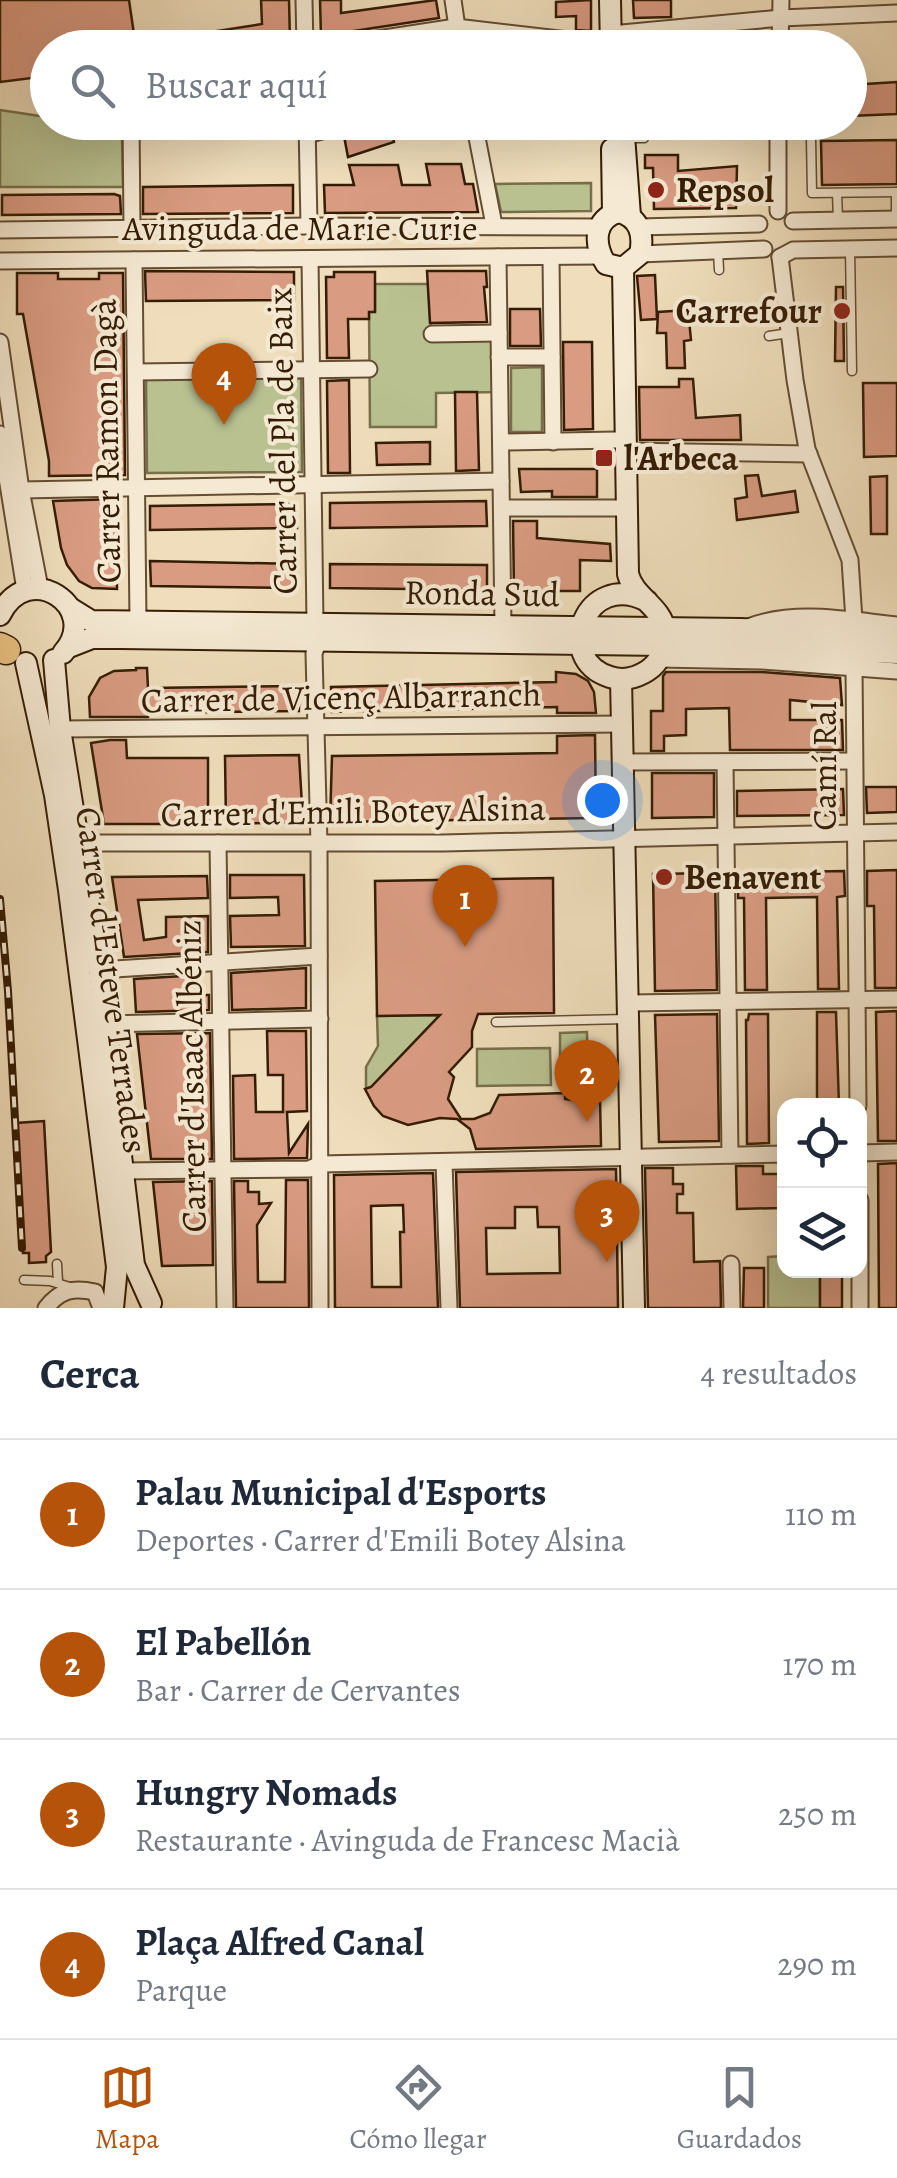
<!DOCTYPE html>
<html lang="es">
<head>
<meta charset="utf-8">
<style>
  :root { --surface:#fff; --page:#f2f2f3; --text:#1f2937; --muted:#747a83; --line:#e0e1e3; --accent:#b45309 }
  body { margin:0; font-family:Alegreya,serif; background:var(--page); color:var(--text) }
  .controls { position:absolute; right:30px; bottom:30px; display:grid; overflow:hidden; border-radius:20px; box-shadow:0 10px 40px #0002 }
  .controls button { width:90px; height:90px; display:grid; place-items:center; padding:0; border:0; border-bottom:2px solid var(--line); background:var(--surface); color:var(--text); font:50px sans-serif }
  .you { position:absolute; left:602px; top:800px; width:35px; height:35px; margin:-25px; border:8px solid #fff; border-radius:50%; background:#1a73e8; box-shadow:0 0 0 15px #1a73e833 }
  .badge { display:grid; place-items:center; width:65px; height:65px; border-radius:50%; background:var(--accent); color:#fff; font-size:32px; font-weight:700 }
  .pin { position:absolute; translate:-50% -82px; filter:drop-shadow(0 2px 5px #0008) }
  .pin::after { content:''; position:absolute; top:52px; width:35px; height:30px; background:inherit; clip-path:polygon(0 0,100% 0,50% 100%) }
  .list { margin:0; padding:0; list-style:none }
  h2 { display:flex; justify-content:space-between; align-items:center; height:130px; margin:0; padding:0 40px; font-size:42px }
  h2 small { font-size:32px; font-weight:400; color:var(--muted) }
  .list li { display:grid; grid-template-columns:65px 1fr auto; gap:30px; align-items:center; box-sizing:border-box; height:150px; padding:0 40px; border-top:2px solid var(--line) }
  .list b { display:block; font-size:38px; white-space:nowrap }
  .list p { margin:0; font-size:32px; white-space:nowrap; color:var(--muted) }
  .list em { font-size:32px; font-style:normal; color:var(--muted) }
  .icon { flex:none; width:55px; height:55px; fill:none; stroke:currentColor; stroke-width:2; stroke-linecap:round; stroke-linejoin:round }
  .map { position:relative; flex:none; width:897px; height:1308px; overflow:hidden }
  .search { position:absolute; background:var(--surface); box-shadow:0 10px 40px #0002; left:30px; right:30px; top:30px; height:110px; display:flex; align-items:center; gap:25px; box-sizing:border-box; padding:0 35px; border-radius:55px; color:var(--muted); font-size:38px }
  .sheet { height:730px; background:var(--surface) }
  nav { display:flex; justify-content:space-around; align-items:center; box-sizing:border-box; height:140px; border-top:2px solid var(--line); background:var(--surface); font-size:28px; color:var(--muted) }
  nav a { display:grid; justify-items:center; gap:5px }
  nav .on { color:var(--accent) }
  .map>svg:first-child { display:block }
  .green { fill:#b9c191; stroke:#776f4a; stroke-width:2.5 }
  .building { fill:#d99b82; stroke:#351d04; stroke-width:2.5; fill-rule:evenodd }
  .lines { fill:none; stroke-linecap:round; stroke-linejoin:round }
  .lane-casing { stroke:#644d32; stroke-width:11 }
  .street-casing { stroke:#644d32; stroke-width:19 }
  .secondary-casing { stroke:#351d04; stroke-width:24 }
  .highway-casing { stroke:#351d04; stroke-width:31 }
  .lane { stroke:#f5e9d3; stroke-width:8 }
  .street { stroke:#f5e9d3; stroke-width:15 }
  .secondary { stroke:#f5e9d3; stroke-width:20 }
  .highway { stroke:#e8be7e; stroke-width:28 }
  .rail-casing { stroke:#351d04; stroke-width:8 }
  .rail { stroke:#f5e9d3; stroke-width:4; stroke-dasharray:11; stroke-linecap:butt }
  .poi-dot { fill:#8f2418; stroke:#f5e9d3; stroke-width:4 }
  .labels { text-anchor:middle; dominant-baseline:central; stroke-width:8; stroke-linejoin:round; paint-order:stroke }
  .poi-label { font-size:35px; font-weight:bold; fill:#351d04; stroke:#f5e9d3; text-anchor:start }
  .street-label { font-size:35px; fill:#351d04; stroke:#f5e9d3 }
</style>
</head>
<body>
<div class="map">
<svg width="897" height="1308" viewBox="0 0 897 1308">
  <rect width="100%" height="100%" fill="#efddbb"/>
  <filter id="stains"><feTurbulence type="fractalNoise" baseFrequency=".002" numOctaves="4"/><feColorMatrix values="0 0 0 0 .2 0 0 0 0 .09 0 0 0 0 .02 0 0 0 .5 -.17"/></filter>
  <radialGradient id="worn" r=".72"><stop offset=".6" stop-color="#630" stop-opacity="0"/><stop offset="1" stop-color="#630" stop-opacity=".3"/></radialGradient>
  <g class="green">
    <path d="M0,110L47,117L48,122L74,123L122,137L123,187H0Z"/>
    <path d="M591,183V211L501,212L495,184Z"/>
    <path d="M375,284H428L432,339L499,338V392L436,393V427H370L369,312L375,311Z"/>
    <path d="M542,367V432H511V368Z"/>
    <path d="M301,378L302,472L147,473L146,379Z"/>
    <path d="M440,1015L371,1087L366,1089V1067L378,1046L377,1016Z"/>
    <path d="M587,1032L588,1087H560V1033Z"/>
    <path d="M550,1048L551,1085L477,1086V1049Z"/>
    <path d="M784,1256V1270L820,1271V1308H768V1257Z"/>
  </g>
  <g class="building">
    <path d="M0,0H129L136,48H48V76L0,82Z"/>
    <path d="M261,0H289L290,41L243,48H192L191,35L262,24Z"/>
    <path d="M320,0H341V13L436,0L439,18L321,36Z"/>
    <path d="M591,0V31L576,30V16L556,17V2Z"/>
    <path d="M633,0H671V17L634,18Z"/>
    <path d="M897,82V114L850,116V85Z"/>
    <path d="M364,122H367L368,127L390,122L394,142L348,157L344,136L360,130Z"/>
    <path d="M534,122H583L584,132L537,138Z"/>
    <path d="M897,140V184L822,185L821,141Z"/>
    <path d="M645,155H678V171L737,166L736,208L654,209L653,168H645Z"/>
    <path d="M426,164H461L465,184H473L478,212L325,213L324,185H354L349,165H398L402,185H430Z"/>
    <path d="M293,185V213L143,214V187Z"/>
    <path d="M114,194L120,196L121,214L2,215V195Z"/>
    <path d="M145,271L294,272V300L146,301Z"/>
    <path d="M427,271H486L487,287H484L487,322L430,323Z"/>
    <path d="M334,272H375V312H369V319H348L349,358H327L326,277H334Z"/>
    <path d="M17,273H58V279H99V273H123L125,475L49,476V461L23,314H17Z"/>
    <path d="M655,275L657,319L641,320L637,276Z"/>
    <path d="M836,287H843L844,361H835Z"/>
    <path d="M510,309H540L541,346H510Z"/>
    <path d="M688,310L691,340L684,341L685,368H667L666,333H657L658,312Z"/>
    <path d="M563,342H592L593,429L564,430Z"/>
    <path d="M679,379H693L696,418L740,415L741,440H640L639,387H679Z"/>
    <path d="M349,380L350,473H328L327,381Z"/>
    <path d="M863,383H897V456L864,457Z"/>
    <path d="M455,392H477L479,470L456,471Z"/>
    <path d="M430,442V464L377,465L376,443Z"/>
    <path d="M519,469H597V497H552V491L521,492Z"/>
    <path d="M758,475L762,496L795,491L798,512L737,520L735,499L747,497L745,476Z"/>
    <path d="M887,476V534H871L870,477Z"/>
    <path d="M116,499L117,589L92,588L79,581L67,565L61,548L53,501Z"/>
    <path d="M486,501L487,526L330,528V503Z"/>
    <path d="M296,504L297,528L150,530V506Z"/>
    <path d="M513,521H537V538L610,544L611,561L580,560V591H514Z"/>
    <path d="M150,561L297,564V588L151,586Z"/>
    <path d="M330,564L487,565V590L330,588Z"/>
    <path d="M136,668H147L148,688L299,686V711L148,713V717H90L89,697L100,678L114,671L136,670Z"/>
    <path d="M556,672L576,674L588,681L594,692L596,713H557V707L332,712L331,687L556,682Z"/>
    <path d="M666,672H761L840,678L842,705L790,700V720H842L843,750H730L729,708L686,709V735L664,736V751H651V711H663V676Z"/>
    <path d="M595,735L596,818L330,822L332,756L557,753V736Z"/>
    <path d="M110,740H126L127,758H208V824H104L91,743Z"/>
    <path d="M299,755L303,822L226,824L225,756Z"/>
    <path d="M652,773H714V817L652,818Z"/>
    <path d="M866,787H897V812L867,813Z"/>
    <path d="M843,789L844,815L737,816V791Z"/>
    <path d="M897,870V988H875L874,906H867V871Z"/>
    <path d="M844,871L845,896L837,897L839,989H818L817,897L766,898L767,990H745L744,898H738V873Z"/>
    <path d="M715,873L717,990L655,991L653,874Z"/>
    <path d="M230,875H304L305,946L231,947L230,916L279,915L278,897L230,898Z"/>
    <path d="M207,876L208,898L138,900L144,940L166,937V917L208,916V952L124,957L112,877Z"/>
    <path d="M553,878L554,1013L478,1014L472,1031V1047L449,1072L454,1077L448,1099L461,1119H474L490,1113L499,1095L565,1093V1099L571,1100H600L601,1146L476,1149L470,1129L457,1119L440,1118L408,1125L383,1116L374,1106L365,1089L371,1087L440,1015L377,1016L375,881Z"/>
    <path d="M306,968V1008L232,1010L231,973Z"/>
    <path d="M199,975L201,995H209V1010L136,1012L134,979Z"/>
    <path d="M897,1011V1141H878L876,1012Z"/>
    <path d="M817,1012H836L839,1106H817Z"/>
    <path d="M717,1014L719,1141L659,1142L655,1015Z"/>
    <path d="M749,1014H768L769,1143L747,1144L746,1020H748Z"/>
    <path d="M267,1031H306L307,1111L287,1112L289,1153L308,1124L307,1158L234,1159L233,1076L255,1075L256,1112H283V1075H268Z"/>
    <path d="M210,1033L212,1159H151L137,1034Z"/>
    <path d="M44,1121L51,1252L46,1256V1262L29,1263V1253H23L16,1123Z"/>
    <path d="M897,1163V1308H879L878,1164Z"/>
    <path d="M736,1166H763V1174H778L779,1208L737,1209Z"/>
    <path d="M645,1168H673V1184H683V1194H677V1213H693L694,1262L720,1261L721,1308H648Z"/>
    <path d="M616,1169L618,1308H460L456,1172ZM515,1207H537L538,1227H559L560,1273L487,1274L486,1228H515Z"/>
    <path d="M433,1173L438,1308H335L334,1175ZM403,1205L404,1232H400L401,1287H372L371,1206Z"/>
    <path d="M286,1180H308L309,1308H236L234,1181H248V1192H259V1204L271,1203L257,1225L258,1282H285Z"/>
    <path d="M212,1181L213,1265L162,1266L153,1182Z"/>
    <path d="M744,1268H764V1308H743Z"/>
    <rect x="820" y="1270" width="22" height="38"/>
  </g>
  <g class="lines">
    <g class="lane-casing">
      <g id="lane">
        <path d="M778,127H798"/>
        <path d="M628,138H644"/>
        <path d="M811,139L812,193L897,192"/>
        <path d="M896,192V219"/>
        <path d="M837,193L838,220"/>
        <path d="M850,248L852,371"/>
        <path d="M718,251L719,270"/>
        <path d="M769,336L789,333"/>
        <path d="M496,1022L626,1019"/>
        <path d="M57,1264L58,1282"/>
        <path d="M24,1280L50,1281L73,1288"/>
      </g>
    </g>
    <g class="street-casing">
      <g id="street">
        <path d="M304,0L305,48"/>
        <path d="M453,0L460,48"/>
        <path d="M622,33L781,18L897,13"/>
        <path d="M319,48L456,27L611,45"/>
        <path d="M780,48L781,0"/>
        <path d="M131,122L132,228"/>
        <path d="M307,122L309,226"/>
        <path d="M474,122L494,225"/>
        <path d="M778,122V211"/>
        <path d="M307,135L353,122"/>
        <path d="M793,221L897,219"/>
        <path d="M639,227L759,224"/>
        <path d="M0,230L309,226L599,227"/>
        <path d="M640,254L764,249"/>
        <path d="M498,257L503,626"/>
        <path d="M551,257L553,442"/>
        <path d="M780,257L795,380L807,449L850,560L854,620"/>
        <path d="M780,257L793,250L897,248"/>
        <path d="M310,259L315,623"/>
        <path d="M134,260L138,621"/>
        <path d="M0,261L601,256"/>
        <path d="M432,334L499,333"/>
        <path d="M0,342L21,490L40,588"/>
        <path d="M499,357H552"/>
        <path d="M136,372L369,369"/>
        <path d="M0,434L25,590"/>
        <path d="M502,442L616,440"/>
        <path d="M626,451L809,454"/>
        <path d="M21,490L501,481"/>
        <path d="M502,508H617"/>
        <path d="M748,627C794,609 849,620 897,625"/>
        <path d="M319,641L314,653L319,844L320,1308"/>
        <path d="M659,659L762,661L897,671"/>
        <path d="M854,667L858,1106"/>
        <path d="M60,729L622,724"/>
        <path d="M624,762L853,761"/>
        <path d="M725,763L730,1155"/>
        <path d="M80,843H443L897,832"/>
        <path d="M218,843L225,1308"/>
        <path d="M99,970L319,956"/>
        <path d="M630,1003L897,999"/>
        <path d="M105,1024L320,1019"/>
        <path d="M860,1153L897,1152"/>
        <path d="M444,1162L449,1308"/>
        <path d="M122,1171L309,1169L321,1164L784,1154"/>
        <path d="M860,1200V1308"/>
        <path d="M731,1264L732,1308"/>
        <path d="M46,1308C60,1290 73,1287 95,1292L101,1308"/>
      </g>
    </g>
    <g class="secondary-casing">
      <g id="secondary">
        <path d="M610,0L611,48"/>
        <path d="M623,122L630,216"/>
        <path d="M612,149L613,213"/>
        <path d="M619,212C640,218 644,235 640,254L623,268L606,264C593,244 594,218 619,212Z"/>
        <path d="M623,268L628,574C634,598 662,606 665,631C667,646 660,663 647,671C636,678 622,681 610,677C552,659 586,569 647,601"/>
        <path d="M70,608L91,621L741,629L897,638"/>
        <path d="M0,615C28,557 103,608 63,653"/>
        <path d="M69,647L92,638H120L664,645L897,653"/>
        <path d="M54,660L60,729L99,970L134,1265L151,1303"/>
        <path d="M26,663L55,795L69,890L117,1267L113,1308"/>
        <path d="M621,679L634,1308"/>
      </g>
    </g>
    <g class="highway-casing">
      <path id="highway" d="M0,647L6,650"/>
    </g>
    <use href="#lane" class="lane"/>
    <use href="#street" class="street"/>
    <use href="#secondary" class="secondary"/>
    <use href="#highway" class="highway"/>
    <g class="rail-casing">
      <path id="rail" d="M0,899L8,991L22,1248"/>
    </g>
    <use href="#rail" class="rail"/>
  </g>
  <g class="poi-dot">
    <circle cx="656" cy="190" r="10"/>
    <circle cx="842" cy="311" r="10"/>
    <rect x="594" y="448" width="20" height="20" rx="5"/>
    <circle cx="664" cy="877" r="10"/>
  </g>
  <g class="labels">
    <g class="poi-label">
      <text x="676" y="190">Repsol</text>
      <text x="822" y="311" text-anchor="end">Carrefour</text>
      <text x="624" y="458">l'Arbeca</text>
      <text x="684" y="877">Benavent</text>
    </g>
    <g class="street-label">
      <text x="300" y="228">Avinguda de Marie Curie</text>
      <text transform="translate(106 441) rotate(-91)">Carrer Ramon Dagà</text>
      <text transform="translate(282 441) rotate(-91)">Carrer del Pla de Baix</text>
      <text transform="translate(482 593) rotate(1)">Ronda Sud</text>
      <text transform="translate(341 697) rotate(-1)">Carrer de Vicenç Albarranch</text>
      <text transform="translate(824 766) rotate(-90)">Camí Ral</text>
      <text transform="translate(353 811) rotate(-1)">Carrer d'Emili Botey Alsina</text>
      <text transform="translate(112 980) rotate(82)">Carrer d'Esteve Terrades</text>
      <text transform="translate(191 1076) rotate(-91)">Carrer d'Isaac Albéniz</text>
    </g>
  </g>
  <rect width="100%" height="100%" filter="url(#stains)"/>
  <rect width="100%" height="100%" fill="url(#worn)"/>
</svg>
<div class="controls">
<button><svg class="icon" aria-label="locate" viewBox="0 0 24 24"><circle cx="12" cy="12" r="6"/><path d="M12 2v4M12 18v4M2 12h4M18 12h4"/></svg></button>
<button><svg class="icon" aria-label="layers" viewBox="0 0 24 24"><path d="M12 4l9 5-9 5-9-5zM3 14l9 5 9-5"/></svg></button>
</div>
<div class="you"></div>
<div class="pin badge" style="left:465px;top:947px">1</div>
<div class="pin badge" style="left:587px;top:1122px">2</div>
<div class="pin badge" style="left:607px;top:1262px">3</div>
<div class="pin badge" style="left:224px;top:425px">4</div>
<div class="search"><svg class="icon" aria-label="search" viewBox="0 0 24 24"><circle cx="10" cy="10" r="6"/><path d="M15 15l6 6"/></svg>Buscar aquí</div>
</div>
<section class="sheet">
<h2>Cerca<small>4 resultados</small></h2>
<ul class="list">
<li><span class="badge">1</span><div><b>Palau Municipal d'Esports</b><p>Deportes · Carrer d'Emili Botey Alsina</p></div><em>110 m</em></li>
<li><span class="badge">2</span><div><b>El Pabellón</b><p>Bar · Carrer de Cervantes</p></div><em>170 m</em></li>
<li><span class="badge">3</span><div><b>Hungry Nomads</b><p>Restaurante · Avinguda de Francesc Macià</p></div><em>250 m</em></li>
<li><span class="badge">4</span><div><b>Plaça Alfred Canal</b><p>Parque</p></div><em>290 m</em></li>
</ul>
</section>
<nav>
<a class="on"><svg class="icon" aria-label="map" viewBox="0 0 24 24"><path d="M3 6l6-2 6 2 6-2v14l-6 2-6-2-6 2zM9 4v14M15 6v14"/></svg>Mapa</a>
<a><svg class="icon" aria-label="directions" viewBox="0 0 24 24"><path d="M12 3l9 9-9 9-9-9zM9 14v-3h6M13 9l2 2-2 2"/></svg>Cómo llegar</a>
<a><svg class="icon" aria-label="saved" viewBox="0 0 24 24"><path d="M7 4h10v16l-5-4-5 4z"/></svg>Guardados</a>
</nav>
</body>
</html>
